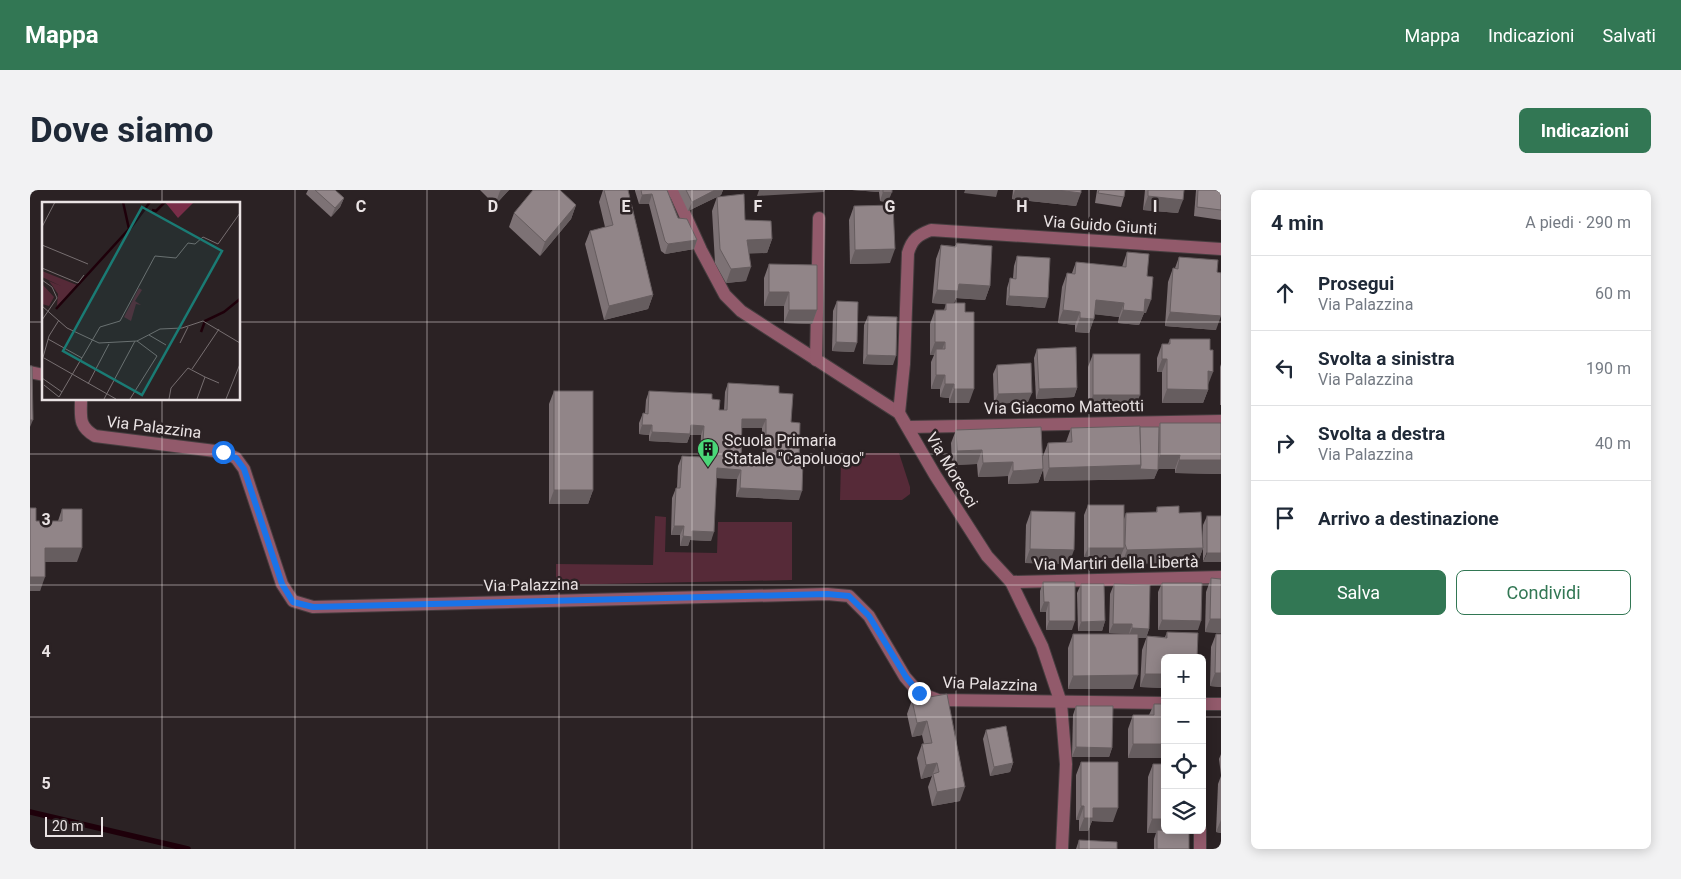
<!DOCTYPE html>
<html lang="it">
<head>
<meta charset="utf-8">
<style>
  :root { --surface:#fff; --page:#f2f2f3; --text:#1f2937; --muted:#747a83; --line:#e0e1e3; --accent:#327754 }
  body { margin:0; font-family:Roboto,sans-serif; background:var(--page); color:var(--text) }
  .controls { position:absolute; right:15px; bottom:15px; display:grid; overflow:hidden; border-radius:8px; box-shadow:0 2px 12px #0003 }
  .controls button { width:45px; height:45px; display:grid; place-items:center; padding:0; border:0; border-bottom:1px solid var(--line); background:var(--surface); color:var(--text); font:25px sans-serif }
  .scale { position:absolute; left:15px; bottom:12px; width:58px; box-sizing:border-box; padding-left:5px; border:2px solid #eae3e4; border-top:0; font-size:14px; line-height:18px; white-space:nowrap; color:#eae3e4; -webkit-text-stroke:4px #2b2224; paint-order:stroke }
  .stop { position:absolute; width:15px; height:15px; margin:-11px; border:4px solid #1a73e8; border-radius:50%; background:#fff }
  .stop.end { background:#1a73e8; border-color:#fff; box-shadow:0 1px 5px #0008 }
  .list { margin:0; padding:0; list-style:none }
  h2 { display:flex; justify-content:space-between; align-items:center; height:65px; margin:0; padding:0 20px; font-size:21px }
  h2 small { font-size:16px; font-weight:400; color:var(--muted) }
  .list li { display:grid; grid-template-columns:32px 1fr auto; gap:15px; align-items:center; box-sizing:border-box; height:75px; padding:0 20px; border-top:1px solid var(--line) }
  .list b { display:block; font-size:19px; white-space:nowrap }
  .list p { margin:0; font-size:16px; white-space:nowrap; color:var(--muted) }
  .list em { font-size:16px; font-style:normal; color:var(--muted) }
  .actions { display:flex; gap:10px; padding:15px 20px }
  .actions a { flex:1; padding:11px 0; border:1px solid var(--accent); border-radius:8px; text-align:center; font-size:18px; color:var(--accent) }
  .actions .main { background:var(--accent); color:#fff }
  .icon { flex:none; width:28px; height:28px; fill:none; stroke:currentColor; stroke-width:2; stroke-linecap:round; stroke-linejoin:round }
  .map { position:relative; flex:none; width:1191px; height:659px; overflow:hidden; border-radius:8px }
  header { display:flex; align-items:center; gap:30px; box-sizing:border-box; height:70px; padding:0 25px; background:var(--accent); color:#fff }
  header strong { font-size:24px }
  nav { display:flex; gap:28px; margin-inline-start:auto; font-size:18px }
  .intro { display:flex; align-items:center; justify-content:space-between; box-sizing:border-box; height:120px; padding:0 30px }
  h1 { margin:0; font-size:35px }
  .button { padding:12px 22px; border-radius:8px; background:var(--accent); color:#fff; font-size:18px; font-weight:700 }
  main { display:flex; gap:30px; padding:0 30px }
  aside { flex:1; background:var(--surface); border-radius:8px; box-shadow:0 2px 12px #0003 }
  .map>svg:first-child { display:block }
  .green { fill:#562a38 }
  .lines { fill:none; stroke-linecap:round; stroke-linejoin:round }
  .stream { stroke:#1e000a; stroke-width:5.5 }
  .minor-casing { stroke:#463d3f; stroke-width:14 }
  .minor { stroke:#925a6b; stroke-width:12 }
  .wall { fill:#7d7275; fill-rule:evenodd }
  .shaded-wall { fill:#665d5f }
  .building { fill:#918588; stroke:#665d5f; fill-rule:evenodd }
  .route { stroke:#1a73e8; stroke-width:6 }
  .grid { fill:none; stroke:#eae3e4; stroke-width:1; stroke-opacity:0.55 }
  .labels { text-anchor:middle; dominant-baseline:central; stroke-width:5; stroke-linejoin:round; paint-order:stroke }
  .street-label { font-size:16px; fill:#eae3e4; stroke:#2b2224 }
  .poi-label { font-size:16px; fill:#eae3e4; stroke:#2b2224; text-anchor:start }
  .inset-river { fill:none; stroke:#1e000a; stroke-width:2.5 }
  .inset-road { fill:none; stroke:#776f71; stroke-width:1 }
  .view { fill:#1a7b74; fill-opacity:0.15; stroke:#1a7b74; stroke-width:2.5 }
  .inset-edge { fill:none; stroke:#eae3e4; stroke-width:2.5 }
  .grid-label { font-size:16px; text-anchor:middle; font-weight:bold; fill:#eae3e4; stroke:#2b2224; stroke-width:5; stroke-linejoin:round; paint-order:stroke }
</style>
</head>
<body>
<header>
<strong>Mappa</strong>
<nav><a>Mappa</a><a>Indicazioni</a><a>Salvati</a></nav>
</header>
<div class="intro"><h1>Dove siamo</h1><a class="button">Indicazioni</a></div>
<main>
<div class="map">
<svg width="1191" height="659" viewBox="0 0 1191 659">
  <rect width="100%" height="100%" fill="#2b2224"/>
  <g class="green">
    <path d="M818,263H869L880,297V304L872,310H810L811,271Z"/>
    <path d="M625,326L636,327L635,362L687,363L688,332H762V390L526,395V374L623,375Z"/>
  </g>
  <g class="lines">
    <path class="stream" d="M0,622L158,659"/>
    <g class="minor-casing">
      <g id="minor">
        <path d="M642,0L646,5L671,60L695,105L711,121L869,223L905,285L957,366L981,392L1012,456L1031,513L1036,574L1032,659"/>
        <path d="M786,170L789,28"/>
        <path d="M0,182L14,185"/>
        <path d="M51,209C51,227 48,236 65,246L193,262L206,268L214,279L252,394L263,411L283,417L797,404L819,406L839,426L875,487L889,503L908,510L1135,513"/>
        <path d="M869,223L874,174L878,63C882,49 888,45 901,40L1191,59"/>
        <path d="M878,237L1191,231"/>
        <path d="M981,392L1191,387"/>
        <path d="M1172,514H1191"/>
        <path d="M1170,659V640"/>
      </g>
    </g>
    <use href="#minor" class="minor"/>
  </g>
  <g class="wall">
    <path d="M278,0H305L314,8L310,17L301,27L276,4Z"/>
    <path d="M450,0H479L465,15Z"/>
    <path d="M573,0H598L623,105L618,119L574,130L555,54L560,41L575,37L569,12Z"/>
    <path d="M605,0H637L648,28L667,50L664,59L635,64L631,61L619,14H609L605,1Z"/>
    <path d="M648,0H693L691,5L658,21Z"/>
    <path d="M822,0H862L858,12L850,11L849,2Z"/>
    <path d="M983,0H1051L1046,16L982,9Z"/>
    <path d="M1067,0H1095L1094,7L1091,17L1065,13Z"/>
    <path d="M1115,0H1154L1148,23L1113,20Z"/>
    <path d="M1166,0H1191V30L1164,26Z"/>
    <path d="M687,7L715,30L742,49L737,63H719L716,91L696,93L685,73L682,21Z"/>
    <path d="M546,15L541,29L510,66L479,37L484,23Z"/>
    <path d="M824,16L860,73L820,74L819,30Z"/>
    <path d="M927,53L960,96L955,110L926,108L924,113L935,122L939,213H919V208L910,207V199H901V172L904,165H900V134L905,120H914L916,114L902,113L906,69L911,55L925,56Z"/>
    <path d="M1097,62L1117,86L1116,123H1114L1109,135L1088,133L1089,127L1065,124L1059,143L1045,142V135L1028,133L1032,97L1037,83H1042L1046,72L1092,77Z"/>
    <path d="M987,66L1015,118L976,115L977,98L980,88H983L984,76Z"/>
    <path d="M1149,67L1187,82L1186,140L1135,136L1138,92L1143,78H1145Z"/>
    <path d="M739,74L787,120L782,134L754,133V116H734V88Z"/>
    <path d="M807,111L824,162L802,161L803,121Z"/>
    <path d="M838,126L863,175L833,174L834,135Z"/>
    <path d="M1140,149L1178,200L1173,213H1132V182H1127V168L1132,154H1138Z"/>
    <path d="M1007,159L1047,198L1044,207L1006,209L1004,168Z"/>
    <path d="M1063,164L1105,219L1058,218V177Z"/>
    <path d="M1191,174V215H1190V177Z"/>
    <path d="M967,175L998,212L964,214L963,184Z"/>
    <path d="M698,193L749,203L761,232L769,270V310L706,307L707,289L687,288L681,351L660,350L658,356H650V345H641L642,308L646,298H647L648,276L652,266L670,267L671,245H660L657,253L619,251V245L609,244V233L613,223H615L616,210L619,201L682,209L689,220H694L695,202ZM712,238H732V271L711,270Z"/>
    <path d="M524,201L563,300L558,314H519V214Z"/>
    <path d="M1130,233H1191V284L1145,283V279H1128L1124,289L1014,291L1013,280L1008,293L978,294V286L948,287L947,274L922,275L921,253L926,240L1013,266L1018,253L1036,252L1041,238L1129,237Z"/>
    <path d="M1058,315L1094,329L1096,323L1126,322L1127,317L1149,323L1173,358L1168,372L1092,374L1090,368L1054,367V325Z"/>
    <path d="M32,319L47,372H15L10,401L6,331H28Z"/>
    <path d="M1001,321L1039,374L995,373L996,335Z"/>
    <path d="M1177,326H1191L1173,372V335Z"/>
    <path d="M1181,388L1191,443L1175,442L1176,402Z"/>
    <path d="M1013,392L1042,440H1016V422H1010V401Z"/>
    <path d="M1132,393L1168,440H1128V402Z"/>
    <path d="M1051,394L1075,431L1072,441H1048L1047,403Z"/>
    <path d="M1084,394L1119,439L1116,448H1108L1103,499H1038V458L1043,444H1099L1079,443L1080,404Z"/>
    <path d="M1137,442L1135,468V498L1110,497L1112,460L1117,446L1135,447Z"/>
    <path d="M1186,444H1191V497L1180,496L1181,457Z"/>
    <path d="M917,504L930,611L902,616L898,597L902,586L891,589L887,568L892,554H894L892,545L882,547L877,524L882,510Z"/>
    <path d="M1124,514L1135,568H1098V539L1103,525H1119Z"/>
    <path d="M1046,516L1082,558L1079,567H1042L1043,525Z"/>
    <path d="M956,540L983,573L980,582L960,586L953,549Z"/>
    <path d="M1191,564V585L1189,569Z"/>
    <path d="M1051,572L1083,632L1062,631L1058,641H1049V630H1046V585Z"/>
    <path d="M1123,574L1135,640H1156L1159,659H1124V649L1126,643H1117L1118,587Z"/>
    <path d="M1191,586V643L1186,642L1188,594Z"/>
    <path d="M1049,650L1087,659H1046Z"/>
  </g>
  <g class="shaded-wall">
    <path d="M471,0H479L465,15L470,1Z"/>
    <path d="M685,0H693L691,5L658,21L662,12Z"/>
    <path d="M729,0H795L794,2L727,6Z"/>
    <path d="M822,0H850L849,2Z"/>
    <path d="M935,0H968L966,7L934,3Z"/>
    <path d="M985,0H1027L1051,3L1046,16L982,9Z"/>
    <path d="M853,2H862L858,12L850,11Z"/>
    <path d="M622,4L619,14H609L612,5Z"/>
    <path d="M1118,6L1153,10L1148,23L1113,20Z"/>
    <path d="M314,8L310,17L301,27L305,18Z"/>
    <path d="M546,15L541,29L510,66L515,52Z"/>
    <path d="M742,49L737,63L712,64L717,50Z"/>
    <path d="M667,50L664,59L635,64L638,54Z"/>
    <path d="M865,59L860,73L820,74L825,60Z"/>
    <path d="M721,77L716,91L696,93L701,79Z"/>
    <path d="M929,94L960,96L955,110L926,108L923,115L902,113L907,100Z"/>
    <path d="M739,102H759L754,116H734Z"/>
    <path d="M623,105L618,119L574,130L579,116Z"/>
    <path d="M979,106L1018,108L1015,118L976,115Z"/>
    <path d="M1115,109L1121,110L1116,123H1114L1109,135L1088,133L1093,120Z"/>
    <path d="M1066,110L1094,113L1089,127L1061,124Z"/>
    <path d="M759,120H787L782,134L754,133Z"/>
    <path d="M1033,120L1050,122L1045,135L1028,133Z"/>
    <path d="M1140,122L1191,126L1186,140L1135,136Z"/>
    <path d="M1050,128L1064,129L1059,143L1045,142Z"/>
    <path d="M806,152L827,153L824,162L802,161Z"/>
    <path d="M905,152H915L910,165L906,159L904,165H900Z"/>
    <path d="M837,165L866,166L863,175L833,174Z"/>
    <path d="M1132,169H1137L1132,182H1127Z"/>
    <path d="M1178,181L1183,182L1178,195Z"/>
    <path d="M906,185H915L910,199H901Z"/>
    <path d="M915,194H924L919,208L910,207Z"/>
    <path d="M1047,198L1044,207L1006,209L1009,199Z"/>
    <path d="M924,199H944L939,213H919Z"/>
    <path d="M1137,199L1178,200L1173,213H1132Z"/>
    <path d="M1002,203L998,212L964,214L968,204Z"/>
    <path d="M1063,205H1110L1105,219L1058,218Z"/>
    <path d="M712,229H736L732,238H709Z"/>
    <path d="M0,230H3L0,237Z"/>
    <path d="M612,235H622L619,245L609,244Z"/>
    <path d="M661,235L674,236L671,245H660L657,253L619,251L622,242Z"/>
    <path d="M952,260L947,274L922,275L927,261Z"/>
    <path d="M1130,265H1150L1145,279H1125Z"/>
    <path d="M1149,270H1191V284L1145,283Z"/>
    <path d="M983,272L978,286L948,287L953,273Z"/>
    <path d="M1111,275L1128,280L1124,289L1014,291L1019,278Z"/>
    <path d="M687,278L711,280L707,289L684,288Z"/>
    <path d="M1013,279L1008,293L978,294L983,281Z"/>
    <path d="M710,298L772,301L769,310L706,307Z"/>
    <path d="M524,300H563L558,314H519Z"/>
    <path d="M644,336H654L650,345H641Z"/>
    <path d="M662,341L684,342L681,351L660,350L658,356H650L653,346Z"/>
    <path d="M15,358H52L47,372H10Z"/>
    <path d="M1058,358H1094L1090,368L1054,367Z"/>
    <path d="M1173,358L1168,372L1092,374L1097,360Z"/>
    <path d="M1000,359L1044,360L1039,374L995,373Z"/>
    <path d="M1177,363H1191V372H1173Z"/>
    <path d="M0,387H15L10,401H0Z"/>
    <path d="M1014,412H1019L1016,422H1010Z"/>
    <path d="M1180,429H1191V443L1175,442Z"/>
    <path d="M1132,430L1171,431L1168,440H1128Z"/>
    <path d="M1019,431H1045L1042,440H1016Z"/>
    <path d="M1075,431L1072,441H1048L1051,432Z"/>
    <path d="M1083,434H1102L1099,444L1079,443Z"/>
    <path d="M1102,438L1119,439L1116,448H1098Z"/>
    <path d="M1185,483H1191V497L1180,496Z"/>
    <path d="M1115,484H1135V498L1110,497Z"/>
    <path d="M1108,485L1103,499H1038L1043,486Z"/>
    <path d="M897,531L892,545L882,547L887,533Z"/>
    <path d="M1103,554H1135V568H1098Z"/>
    <path d="M1046,557L1082,558L1079,567H1042Z"/>
    <path d="M907,573L902,586L891,589L896,575Z"/>
    <path d="M983,573L980,582L960,586L964,577Z"/>
    <path d="M935,597L930,611L902,616L907,602Z"/>
    <path d="M1051,616H1054L1049,630H1046Z"/>
    <path d="M1063,618H1088L1083,632L1062,631L1058,641H1049L1054,628Z"/>
    <path d="M1122,629H1135V640H1156L1155,643L1127,640L1126,643H1117Z"/>
    <path d="M1191,630V643L1186,642Z"/>
  </g>
  <g class="building">
    <path d="M285,0H305L314,8L305,18Z"/>
    <path d="M503,0H530L546,15L515,52L484,23Z"/>
    <path d="M574,0H598L623,105L579,116L560,41L583,35Z"/>
    <path d="M611,0H637L648,28L657,29L667,50L638,54L635,51L622,4L612,5Z"/>
    <path d="M656,0H685L662,12Z"/>
    <rect x="853" y="0" width="9" height="2"/>
    <path d="M1027,0H1051V3Z"/>
    <path d="M1069,0H1095L1094,7L1068,3Z"/>
    <path d="M1118,0H1154L1153,10L1118,6Z"/>
    <path d="M1168,0H1191V20L1167,17Z"/>
    <path d="M714,4L715,30L741,31L742,49L717,50L721,77L701,79L690,59L687,7Z"/>
    <path d="M863,15L865,59L825,60L824,16Z"/>
    <path d="M927,53L962,56L960,96L929,94L928,101L907,100L911,55L926,57Z"/>
    <path d="M1097,62L1119,64L1117,86L1123,87L1121,110L1115,109L1114,122L1093,120L1094,113L1066,110L1064,129L1050,128V122L1033,120L1037,83L1045,84L1046,72L1096,77Z"/>
    <path d="M987,66L1020,68L1018,108L979,106L980,88L986,89Z"/>
    <path d="M1149,67L1188,70L1187,82L1191,83V126L1140,122L1143,78L1148,79Z"/>
    <path d="M739,74L787,75V120H759V102H739Z"/>
    <path d="M807,111L828,112L827,153L806,152Z"/>
    <path d="M916,113H935V122H944V199H924V194H915V185H906V159H915V152H905V120H916Z"/>
    <path d="M838,126L867,127L866,166L837,165Z"/>
    <path d="M1140,149H1180V160H1183V182L1178,181V200L1137,199V169H1132V154H1140Z"/>
    <path d="M1046,157L1047,198L1009,199L1007,159Z"/>
    <rect x="1063" y="164" width="47" height="41"/>
    <path d="M1001,173L1002,203L968,204L967,175Z"/>
    <path d="M0,176H2L3,230H0Z"/>
    <path d="M698,193L749,196V203L763,204L761,232L770,233L769,270L773,271L772,301L710,298L711,280L687,278L684,342L662,341V347L653,346L654,336H644L646,298H650L652,266L672,267L674,236L661,235L660,244L622,242V235H612L613,223L618,224L619,201L682,204V209L690,210L689,220H697ZM712,229H736V271L711,270Z"/>
    <rect x="524" y="201" width="39" height="99"/>
    <path d="M1130,233H1191V270H1149L1150,265H1130Z"/>
    <path d="M1110,236L1111,275L1019,278L1018,253L1042,252L1041,238Z"/>
    <path d="M1011,237L1013,279L983,281V272L953,273L952,260L927,261L926,240Z"/>
    <path d="M1110,237H1129L1128,280L1110,279L1111,275Z"/>
    <rect x="1058" y="315" width="36" height="43"/>
    <path d="M1149,316V323L1171,322L1173,358L1097,360L1095,354L1096,323L1127,322V317Z"/>
    <path d="M0,318H6V331H32V319H52V358H15V387H0Z"/>
    <path d="M1001,321L1045,322L1044,360L1000,359Z"/>
    <rect x="1177" y="326" width="14" height="37"/>
    <path d="M1181,388L1191,389V429H1180Z"/>
    <path d="M1013,392H1045V431H1019V412H1014Z"/>
    <path d="M1132,393H1172L1171,431L1132,430Z"/>
    <path d="M1051,394H1074L1075,431L1051,432Z"/>
    <path d="M1084,394L1120,395L1119,439L1102,438V434H1083Z"/>
    <path d="M1137,442L1168,443L1167,468H1135V484H1115L1117,446L1137,448Z"/>
    <path d="M1043,444H1108V485L1043,486Z"/>
    <path d="M1186,444H1191V483H1185Z"/>
    <path d="M917,504L935,597L907,602L903,584L909,582L907,573L896,575L892,554L902,553L897,531L887,533L882,510Z"/>
    <path d="M1124,514H1135V554H1103V525H1124Z"/>
    <path d="M1046,516H1083L1082,558L1046,557Z"/>
    <path d="M976,536L983,573L964,577L956,540Z"/>
    <path d="M1051,572H1088V618H1063V628H1054V616H1051Z"/>
    <path d="M1123,574H1135V629H1122Z"/>
    <path d="M1127,640L1159,641V659H1127Z"/>
    <path d="M1049,650L1087,652V659H1049Z"/>
  </g>
  <g class="lines">
    <path class="route" d="M193,262L206,268L214,279L252,394L263,412L283,417L797,404L819,406L839,426L876,487L889,503"/>
  </g>
  <path class="grid" d="M132,0V14M265,0V659M397,0V659M529,0V659M662,0V659M794,0V659M926,0V659M1059,0V659M0,132H14M209,132H1191M132,209V659M0,264H1191M0,395H1191M0,527H1135M1172,527H1191"/>
  <defs>
    <g id="building-pin" transform="scale(1.125)"><path d="M0 17L-7.5 6A9.5 9.5 0 1 1 7.5 6Z" fill="#4ad778" stroke="#2b2224"/><path d="M-4-6H4V6H1V3H-1V6H-4ZM-2.5-4.3h1.7v1.8h-1.7ZM.8-4.3h1.7v1.8H.8ZM-2.5-1h1.7V.8h-1.7ZM.8-1h1.7V.8H.8Z" fill="#111"/></g>
  </defs>
  <g fill-rule="evenodd">
    <use href="#building-pin" x="678" y="259"/>
  </g>
  <g class="labels">
    <g class="street-label">
      <text transform="translate(1070 35) rotate(4)">Via Guido Giunti</text>
      <text transform="translate(1034 217) rotate(-1)">Via Giacomo Matteotti</text>
      <text transform="translate(124 237) rotate(7)">Via Palazzina</text>
      <text transform="translate(922 280) rotate(59)">Via Morecci</text>
      <text transform="translate(1086 373) rotate(-1)">Via Martiri della Libertà</text>
      <text transform="translate(501 395) rotate(-1)">Via Palazzina</text>
      <text transform="translate(960 494) rotate(2)">Via Palazzina</text>
    </g>
    <g class="poi-label">
      <text x="694" y="250">Scuola Primaria<tspan x="694" dy="18">Statale "Capoluogo"</tspan></text>
    </g>
  </g>
  <g transform="translate(12 12)">
    <rect width="198" height="198" fill="#2b2224"/>
    <path d="M0,69L35,83L15,104L16,92L7,79L19,84L0,75ZM0,82L12,95L7,104L0,102ZM97,86L100,88L93,99L99,103L94,102L89,119L82,115Z" fill="#562a38"/>
    <path d="M123,0H152L136,16Z" fill="#792d48"/>
    <path class="inset-river" d="M110,8L114,9L123,0M88,27L108,0M14,107L87,27L81,0M159,130L163,119L182,110L198,97"/>
    <path class="inset-road" d="M0,25L13,0M0,43L46,62M0,66L36,81L42,73M0,78L10,85L15,96L0,118M0,104L25,126L57,141L95,139L118,127L140,126L161,119L198,141M107,133L124,143M6,137L40,156M138,141L146,125M2,156L74,197M0,159L7,134L17,118M150,167L177,127M163,175L177,181M0,176L20,190M46,182L67,142M2,183L17,195L58,125L78,119L113,54L134,56L146,41L153,42L161,35L176,42L198,11M62,197L93,139M88,197L115,154L95,139M127,197L129,186L146,166L163,175L155,197M184,197L198,162"/>
    <path class="view" d="M100,5L180,49L100,193L21,149Z"/>
    <rect width="198" height="198" class="inset-edge"/>
  </g>
  <g class="grid-label">
    <text x="331" y="22">C</text>
    <text x="463" y="22">D</text>
    <text x="596" y="22">E</text>
    <text x="728" y="22">F</text>
    <text x="860" y="22">G</text>
    <text x="992" y="22">H</text>
    <text x="1125" y="22">I</text>
    <text x="16" y="335">3</text>
    <text x="16" y="467">4</text>
    <text x="16" y="599">5</text>
  </g>
</svg>
<div class="controls">
<button>+</button>
<button>−</button>
<button><svg class="icon" aria-label="locate" viewBox="0 0 24 24"><circle cx="12" cy="12" r="6"/><path d="M12 2v4M12 18v4M2 12h4M18 12h4"/></svg></button>
<button><svg class="icon" aria-label="layers" viewBox="0 0 24 24"><path d="M12 4l9 5-9 5-9-5zM3 14l9 5 9-5"/></svg></button>
</div>
<div class="scale">20 m</div>
<div class="stop" style="left:193px;top:262px"></div>
<div class="stop end" style="left:889px;top:503px"></div>
</div>
<aside>
<h2>4 min<small>A piedi · 290 m</small></h2>
<ul class="list">
<li><svg class="icon" aria-label="ahead" viewBox="0 0 24 24"><path d="M12 20V5M6 11l6-6 6 6"/></svg><div><b>Prosegui</b><p>Via Palazzina</p></div><em>60 m</em></li>
<li><svg class="icon" aria-label="left" viewBox="0 0 24 24"><path d="M17 20v-9H6M10 6l-5 5 5 5"/></svg><div><b>Svolta a sinistra</b><p>Via Palazzina</p></div><em>190 m</em></li>
<li><svg class="icon" aria-label="right" viewBox="0 0 24 24"><path d="M7 20v-9h11M14 6l5 5-5 5"/></svg><div><b>Svolta a destra</b><p>Via Palazzina</p></div><em>40 m</em></li>
<li><svg class="icon" aria-label="arrive" viewBox="0 0 24 24"><path d="M6 21V4h12l-3 4 3 4H6"/></svg><div><b>Arrivo a destinazione</b></div></li>
</ul>
<div class="actions"><a class="main">Salva</a><a>Condividi</a></div>
</aside>
</main>
</body>
</html>
